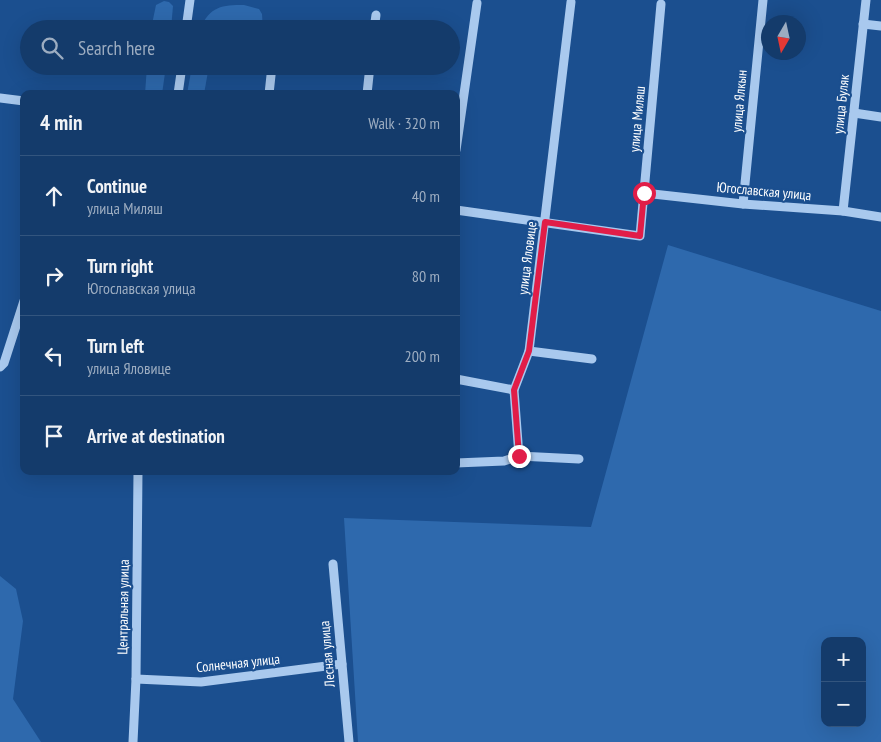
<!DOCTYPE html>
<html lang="en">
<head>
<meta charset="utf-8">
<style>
  :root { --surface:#143b6b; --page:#214673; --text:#f1f3f6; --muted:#9dadc1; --line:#33557e }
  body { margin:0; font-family:"PT Sans Narrow",sans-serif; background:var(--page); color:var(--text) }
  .controls { position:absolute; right:15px; bottom:15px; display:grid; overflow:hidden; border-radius:10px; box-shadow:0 5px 20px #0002 }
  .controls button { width:45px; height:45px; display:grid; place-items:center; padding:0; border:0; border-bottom:1px solid var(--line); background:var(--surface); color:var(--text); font:25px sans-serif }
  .compass { position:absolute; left:761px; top:15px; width:45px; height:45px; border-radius:50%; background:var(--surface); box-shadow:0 5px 20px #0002; rotate:189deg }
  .stop { position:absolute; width:15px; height:15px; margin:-11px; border:4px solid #e11d48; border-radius:50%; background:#fff }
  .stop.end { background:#e11d48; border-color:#fff; box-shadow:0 1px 5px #0008 }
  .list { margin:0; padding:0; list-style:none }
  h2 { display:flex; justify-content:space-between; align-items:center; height:65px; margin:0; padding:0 20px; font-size:21px }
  h2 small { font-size:16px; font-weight:400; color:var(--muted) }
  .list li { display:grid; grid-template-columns:32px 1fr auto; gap:15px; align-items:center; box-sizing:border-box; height:80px; padding:0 20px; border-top:1px solid var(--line) }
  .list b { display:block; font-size:19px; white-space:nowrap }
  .list p { margin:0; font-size:16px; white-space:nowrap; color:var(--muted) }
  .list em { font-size:16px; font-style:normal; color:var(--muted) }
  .icon { flex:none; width:28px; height:28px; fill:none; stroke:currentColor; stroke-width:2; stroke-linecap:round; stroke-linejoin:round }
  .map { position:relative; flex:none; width:881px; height:742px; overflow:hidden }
  .search { position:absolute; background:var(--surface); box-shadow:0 5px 20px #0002; left:20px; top:20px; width:440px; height:55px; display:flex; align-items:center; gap:12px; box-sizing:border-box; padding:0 18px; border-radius:28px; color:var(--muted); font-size:19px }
  .panel { position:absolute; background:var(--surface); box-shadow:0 5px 20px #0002; left:20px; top:90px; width:440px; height:385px; border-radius:10px }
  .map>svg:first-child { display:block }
  .green { fill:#2e69ad; fill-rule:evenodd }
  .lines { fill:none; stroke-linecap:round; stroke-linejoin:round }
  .minor { stroke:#a9c9ee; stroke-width:9 }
  .route { stroke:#e11d48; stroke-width:6 }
  .labels { text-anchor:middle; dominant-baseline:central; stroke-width:4.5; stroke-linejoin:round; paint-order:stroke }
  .street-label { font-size:14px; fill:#fff; stroke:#1b4f8f }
</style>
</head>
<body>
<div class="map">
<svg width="881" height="742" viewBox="0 0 881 742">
  <rect width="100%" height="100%" fill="#1b4f8f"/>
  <g class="green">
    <path d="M164,1L169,2L173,6L171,29H151L156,5Z"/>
    <path d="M244,5L259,9L262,14L263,29H200C210,6 222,5 244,5Z"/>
    <path d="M147,66H166L162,94H145Z"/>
    <path d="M192,66H209L204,94H187Z"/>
    <path d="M668,245L881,311V742H358L344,518L591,527ZM825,641H862V723H825Z"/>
    <path d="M0,576L16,589L23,621L13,699L41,742H0Z"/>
  </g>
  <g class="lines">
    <g class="minor">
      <path d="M863,24L881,26"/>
      <path d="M186,29L190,0"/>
      <path d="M374,29L376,15"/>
      <path d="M178,94L182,66"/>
      <path d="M269,94L272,66"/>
      <path d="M367,94L370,66"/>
      <path d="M0,98L24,101"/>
      <path d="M854,113L881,117"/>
      <path d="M456,150L477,3"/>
      <path d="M644,193L743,204L843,211L881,217"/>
      <path d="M743,204L763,0"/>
      <path d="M456,210L640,236L661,4"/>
      <path d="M843,211L866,0"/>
      <path d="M529,351L592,359"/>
      <path d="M0,367L4,363L24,301"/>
      <path d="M456,379L514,390"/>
      <path d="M519,456L514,390L529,351L571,2"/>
      <path d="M456,463L504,461L519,456L579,459"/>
      <path d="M333,564L349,742"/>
      <path d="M136,679L201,682L342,664"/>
      <path d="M133,742L136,679L138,471"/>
    </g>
  </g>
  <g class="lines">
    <path class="route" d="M519,456L514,390L529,351L545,222L640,236L644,193"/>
  </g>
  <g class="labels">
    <g class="street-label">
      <text transform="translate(739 101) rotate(-85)">улица Ялкын</text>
      <text transform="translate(841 104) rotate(-84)">улица Буляк</text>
      <text transform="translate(637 119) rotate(-85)">улица Миляш</text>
      <text transform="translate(764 191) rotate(5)">Югославская улица</text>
      <text transform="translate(527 258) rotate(-83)">улица Яловице</text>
      <text transform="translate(123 607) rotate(-89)">Центральная улица</text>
      <text transform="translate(327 654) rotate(-95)">Лесная улица</text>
      <text transform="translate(238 663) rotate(-6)">Солнечная улица</text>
    </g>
  </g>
</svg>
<div class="controls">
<button>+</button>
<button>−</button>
</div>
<svg class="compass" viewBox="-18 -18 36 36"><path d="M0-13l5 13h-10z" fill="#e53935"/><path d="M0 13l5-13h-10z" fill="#9dadc1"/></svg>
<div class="stop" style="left:644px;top:193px"></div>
<div class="stop end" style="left:519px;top:456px"></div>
<div class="search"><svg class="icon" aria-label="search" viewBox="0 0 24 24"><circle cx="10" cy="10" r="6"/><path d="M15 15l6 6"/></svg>Search here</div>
<section class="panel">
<h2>4 min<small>Walk · 320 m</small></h2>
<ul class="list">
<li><svg class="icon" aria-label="ahead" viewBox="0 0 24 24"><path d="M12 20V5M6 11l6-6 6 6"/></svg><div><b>Continue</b><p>улица Миляш</p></div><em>40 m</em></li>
<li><svg class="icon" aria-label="right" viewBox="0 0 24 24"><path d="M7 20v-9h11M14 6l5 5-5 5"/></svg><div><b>Turn right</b><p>Югославская улица</p></div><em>80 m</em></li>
<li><svg class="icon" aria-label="left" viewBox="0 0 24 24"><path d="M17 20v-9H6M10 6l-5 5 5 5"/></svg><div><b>Turn left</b><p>улица Яловице</p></div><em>200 m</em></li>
<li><svg class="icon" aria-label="arrive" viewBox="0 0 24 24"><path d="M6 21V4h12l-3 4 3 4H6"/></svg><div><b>Arrive at destination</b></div></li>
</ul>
</section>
</div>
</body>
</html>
